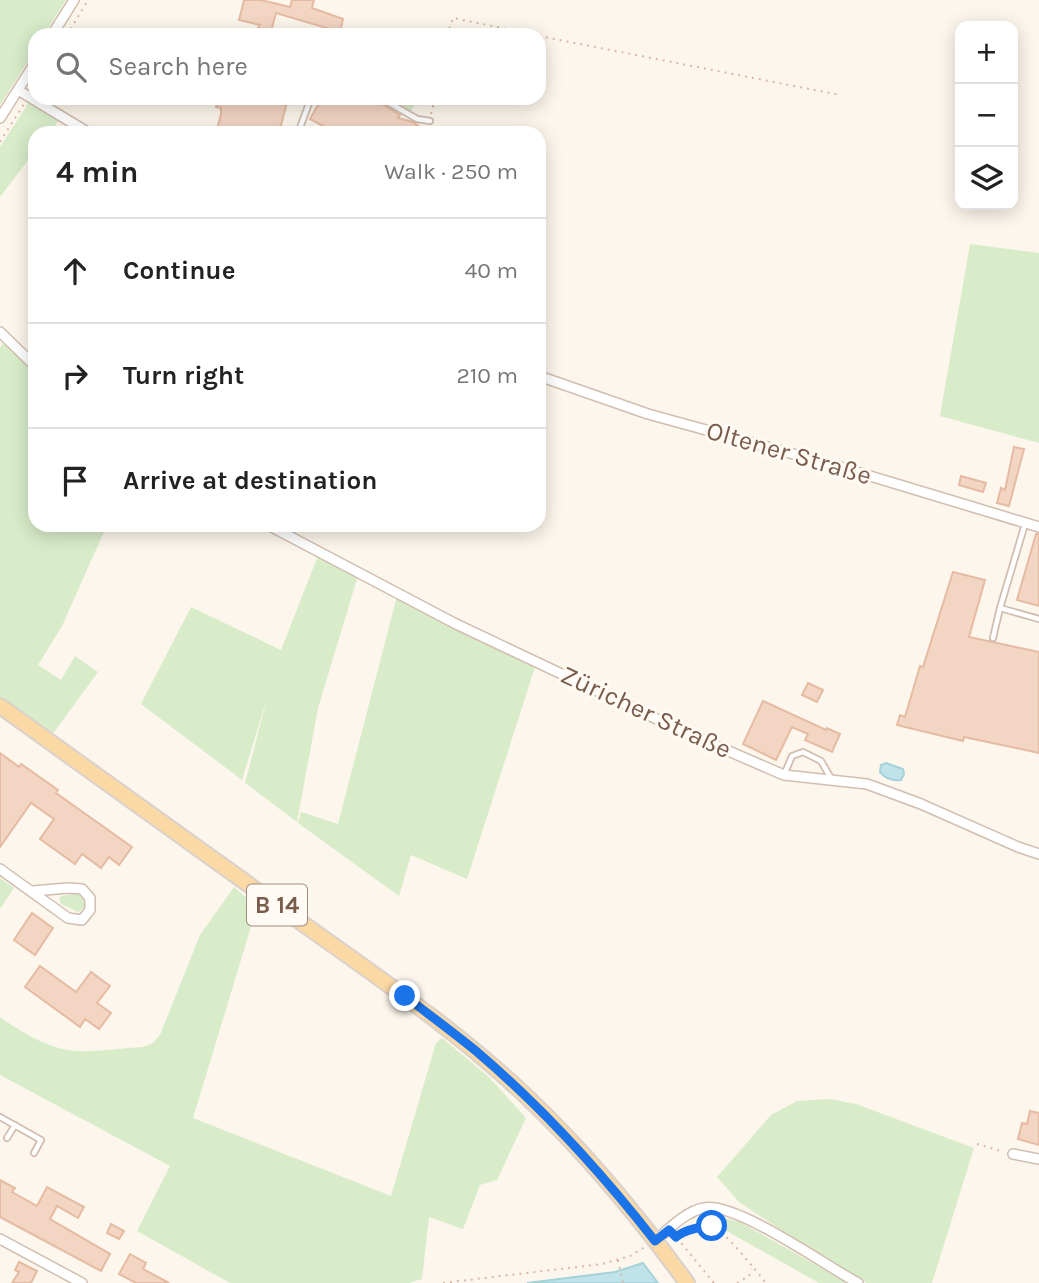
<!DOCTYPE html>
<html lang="en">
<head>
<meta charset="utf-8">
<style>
  :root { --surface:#fff; --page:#f2f2f2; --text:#222; --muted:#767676; --line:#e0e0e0 }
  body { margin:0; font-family:Karla,sans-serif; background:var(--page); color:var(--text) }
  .controls { position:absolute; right:21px; top:21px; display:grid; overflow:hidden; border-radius:14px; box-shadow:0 4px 18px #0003 }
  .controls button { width:63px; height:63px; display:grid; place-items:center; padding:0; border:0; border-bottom:2px solid var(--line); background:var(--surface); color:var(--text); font:35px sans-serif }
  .stop { position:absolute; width:21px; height:21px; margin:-16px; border:5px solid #1a73e8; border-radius:50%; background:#fff }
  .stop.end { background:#1a73e8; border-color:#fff; box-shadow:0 2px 7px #0008 }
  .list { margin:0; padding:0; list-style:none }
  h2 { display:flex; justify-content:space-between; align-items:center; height:91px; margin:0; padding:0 28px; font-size:30px }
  h2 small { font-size:23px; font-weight:400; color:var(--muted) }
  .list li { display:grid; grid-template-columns:46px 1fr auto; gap:21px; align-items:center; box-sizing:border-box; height:105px; padding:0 28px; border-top:2px solid var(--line) }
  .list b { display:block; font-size:26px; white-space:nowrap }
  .list em { font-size:23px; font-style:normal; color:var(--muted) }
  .icon { flex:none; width:38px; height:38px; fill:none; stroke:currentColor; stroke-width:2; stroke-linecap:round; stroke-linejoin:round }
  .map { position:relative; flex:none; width:1039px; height:1283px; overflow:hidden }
  .search { position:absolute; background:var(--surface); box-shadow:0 4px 18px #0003; left:28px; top:28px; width:518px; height:77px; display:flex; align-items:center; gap:18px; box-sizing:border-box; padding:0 24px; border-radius:21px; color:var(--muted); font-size:26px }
  .panel { position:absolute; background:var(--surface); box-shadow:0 4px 18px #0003; left:28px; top:126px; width:518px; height:406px; border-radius:21px }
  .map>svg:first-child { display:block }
  .green { fill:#d8ecc9 }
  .water { fill:#bfe3e8; stroke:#a5d3da; stroke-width:2 }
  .building { fill:#f3d5c3; stroke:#e6bba3; stroke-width:2 }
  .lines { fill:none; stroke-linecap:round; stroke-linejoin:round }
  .lane-casing { stroke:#d1beb0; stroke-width:8 }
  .street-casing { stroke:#d1beb0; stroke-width:12 }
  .primary-casing { stroke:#dad1cd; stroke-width:18 }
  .path { stroke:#d9b8a5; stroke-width:2; stroke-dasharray:2 5; stroke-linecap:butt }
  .lane { stroke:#fff; stroke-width:4.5 }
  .street { stroke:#fff; stroke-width:9 }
  .primary { stroke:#fbd9a5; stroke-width:14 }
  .route { stroke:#1a73e8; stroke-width:9 }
  .labels { text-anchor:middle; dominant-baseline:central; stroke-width:6; stroke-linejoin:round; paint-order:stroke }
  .shield { fill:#fffaf3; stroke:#a28b7f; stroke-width:2 }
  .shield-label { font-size:24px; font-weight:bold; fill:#7a5c4d }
  .street-label { font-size:26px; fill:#7a5c4d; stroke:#fffaf3 }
</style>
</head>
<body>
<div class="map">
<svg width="1039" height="1283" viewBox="0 0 1039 1283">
  <rect width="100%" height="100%" fill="#fdf6ec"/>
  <g class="green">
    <path d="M0,0H66L44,35H35V50L0,105Z"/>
    <path d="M389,98H419L411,111Z"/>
    <path d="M29,102L59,120L49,133H35V151L0,197V147Z"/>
    <path d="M970,244L1039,253V443L940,416Z"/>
    <path d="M4,341L35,369V525H107L62,626L38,665L61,680L75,656L98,672L52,735L0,697V348Z"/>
    <path d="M318,556L358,576L318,708L297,822L245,783L268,695L242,780L141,704L191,607L281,650Z"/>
    <path d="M397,596L536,664L467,879L411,855L399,896L298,823L301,812L338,824Z"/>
    <path d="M0,878L14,888L0,909Z"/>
    <path d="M234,887L257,907L193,1118L391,1196L436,1043L442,1038L488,1076L526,1118L497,1180L480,1185L463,1229L429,1217L422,1279L409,1283H230L137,1231L170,1166L0,1075V1017C21,1032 49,1049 76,1051C98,1052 121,1048 143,1047L153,1043L160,1035L200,935Z"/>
    <path d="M76,894C83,896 87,901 84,908L78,912L61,904L59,899L61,896Z"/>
    <path d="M830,1099L856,1104L974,1148L932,1283H867L829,1262L739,1202L717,1177L771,1115L797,1101Z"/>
    <path d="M720,1217L740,1222L848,1283H819L723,1229Z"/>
  </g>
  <g class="water">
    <path d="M886,763L903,769L904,774L901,780C893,781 885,778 880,772L881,765Z"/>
    <path d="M643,1263L658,1283H527L615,1272Z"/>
  </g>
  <g class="building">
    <path d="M244,0H261L290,7L292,0H314L312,8L343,19L340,32L276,13L270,35H252L260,25L239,20Z"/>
    <path d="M218,98H288L279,133H216L221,114V108L216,107Z"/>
    <path d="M322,98H376L379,102L400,115L398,118L413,122L428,133H336L310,119Z"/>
    <path d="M1014,447L1024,449L1009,506L997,503L1001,488L1005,490Z"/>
    <path d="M961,476L986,483L983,492L959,485Z"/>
    <path d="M1036,534H1039V606L1017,600Z"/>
    <path d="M953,572L985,580L969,637L1039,652V753L964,737L963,741L897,725L900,715L905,717L920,666L923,667Z"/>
    <path d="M808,683L823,690L817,702L802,695Z"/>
    <path d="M763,701L826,730L827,728L840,734L832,752L805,740L808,734L792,727L776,760L743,744Z"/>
    <path d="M0,753L19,767L21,764L58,790L56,793L132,847L119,865L109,857L101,868L82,854L75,864L40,839L54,819L31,803L0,847Z"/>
    <path d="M32,913L53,928L35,955L14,940Z"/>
    <path d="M40,966L76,992L91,972L110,986L97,1003L111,1013L99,1029L85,1019L80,1027L25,987Z"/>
    <path d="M1030,1111L1039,1113V1145L1018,1139L1022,1123L1027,1124Z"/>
    <path d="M0,1180L15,1188L12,1192L37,1206L47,1187L84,1207L78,1218L57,1206L50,1219L110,1254L101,1271L0,1217Z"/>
    <path d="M111,1224L124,1231L119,1239L107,1233Z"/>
    <path d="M130,1254L146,1263L143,1269L169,1283H136L119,1274Z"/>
    <path d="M19,1262L37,1271L31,1283H12L19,1272L15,1270Z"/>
  </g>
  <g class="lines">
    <g class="lane-casing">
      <g id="lane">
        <path d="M381,98L417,119L430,121"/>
        <path d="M298,133L311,98"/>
        <path d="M1025,524L1000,608L1039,619"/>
        <path d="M993,638L1000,608"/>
        <path d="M784,775L792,756L803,752L821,761L832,780"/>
        <path d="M0,1117L41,1140L34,1153"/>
        <path d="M7,1138L15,1125"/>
      </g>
    </g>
    <g class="street-casing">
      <g id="street">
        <path d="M52,35L74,0"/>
        <path d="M18,90L89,133"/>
        <path d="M0,118L35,63"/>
        <path d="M0,332L35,366"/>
        <path d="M539,376L648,414L837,466L1039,527"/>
        <path d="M268,525L456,624L680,730L784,775L867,784L921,804L1018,847L1039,854"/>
        <path d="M0,869L68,918L82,920L90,910V898L82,889L68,888L33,891"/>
        <path d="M1013,1154L1039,1159"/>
        <path d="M0,1239L82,1283"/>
        <path d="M655,1241C669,1229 686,1211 704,1208C737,1202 826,1266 858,1283"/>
      </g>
    </g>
    <g class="primary-casing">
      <path id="primary" d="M0,706C100,778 201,850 302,923C379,978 459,1032 528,1098C587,1154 639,1217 687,1283"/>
    </g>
    <g class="path">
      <path d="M67,35L88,0"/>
      <path d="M447,35L453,18L536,35"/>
      <path d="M539,36L840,95"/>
      <path d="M431,114L435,98"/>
      <path d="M0,142L24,104"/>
      <path d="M977,1144L1001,1151"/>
      <path d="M677,1237C685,1230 702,1223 713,1227C725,1231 756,1271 766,1283"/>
      <path d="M677,1238L714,1283"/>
      <path d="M618,1260L623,1283"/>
      <path d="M443,1283L602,1264L630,1256L645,1247"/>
      <path d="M737,1283L749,1276L752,1269"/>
    </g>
    <use href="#lane" class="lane"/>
    <use href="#street" class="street"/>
    <use href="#primary" class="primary"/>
  </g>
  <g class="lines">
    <path class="route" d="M405,996C428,1014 453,1032 476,1051C543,1108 601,1172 655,1241L669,1230L676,1237C686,1229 699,1227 712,1226"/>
  </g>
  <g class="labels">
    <rect class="shield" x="247" y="884.5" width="60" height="41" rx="5"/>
    <g class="shield-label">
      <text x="277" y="905">B 14</text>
    </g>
    <g class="street-label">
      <text transform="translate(789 453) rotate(16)">Oltener Straße</text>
      <text transform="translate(646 712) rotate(25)">Züricher Straße</text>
    </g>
  </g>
</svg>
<div class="controls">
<button>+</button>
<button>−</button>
<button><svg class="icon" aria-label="layers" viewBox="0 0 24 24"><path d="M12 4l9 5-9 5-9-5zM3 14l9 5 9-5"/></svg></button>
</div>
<div class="stop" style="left:712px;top:1226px"></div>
<div class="stop end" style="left:405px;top:996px"></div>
<div class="search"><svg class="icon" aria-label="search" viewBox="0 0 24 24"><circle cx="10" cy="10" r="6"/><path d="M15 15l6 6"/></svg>Search here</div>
<section class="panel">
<h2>4 min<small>Walk · 250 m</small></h2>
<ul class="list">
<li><svg class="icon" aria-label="ahead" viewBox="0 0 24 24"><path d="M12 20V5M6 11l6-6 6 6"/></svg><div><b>Continue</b></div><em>40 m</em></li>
<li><svg class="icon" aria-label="right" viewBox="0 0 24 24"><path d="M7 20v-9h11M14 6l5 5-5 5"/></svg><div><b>Turn right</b></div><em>210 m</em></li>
<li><svg class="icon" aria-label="arrive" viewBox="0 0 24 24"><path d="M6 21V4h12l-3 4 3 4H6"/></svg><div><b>Arrive at destination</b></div></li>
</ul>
</section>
</div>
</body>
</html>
